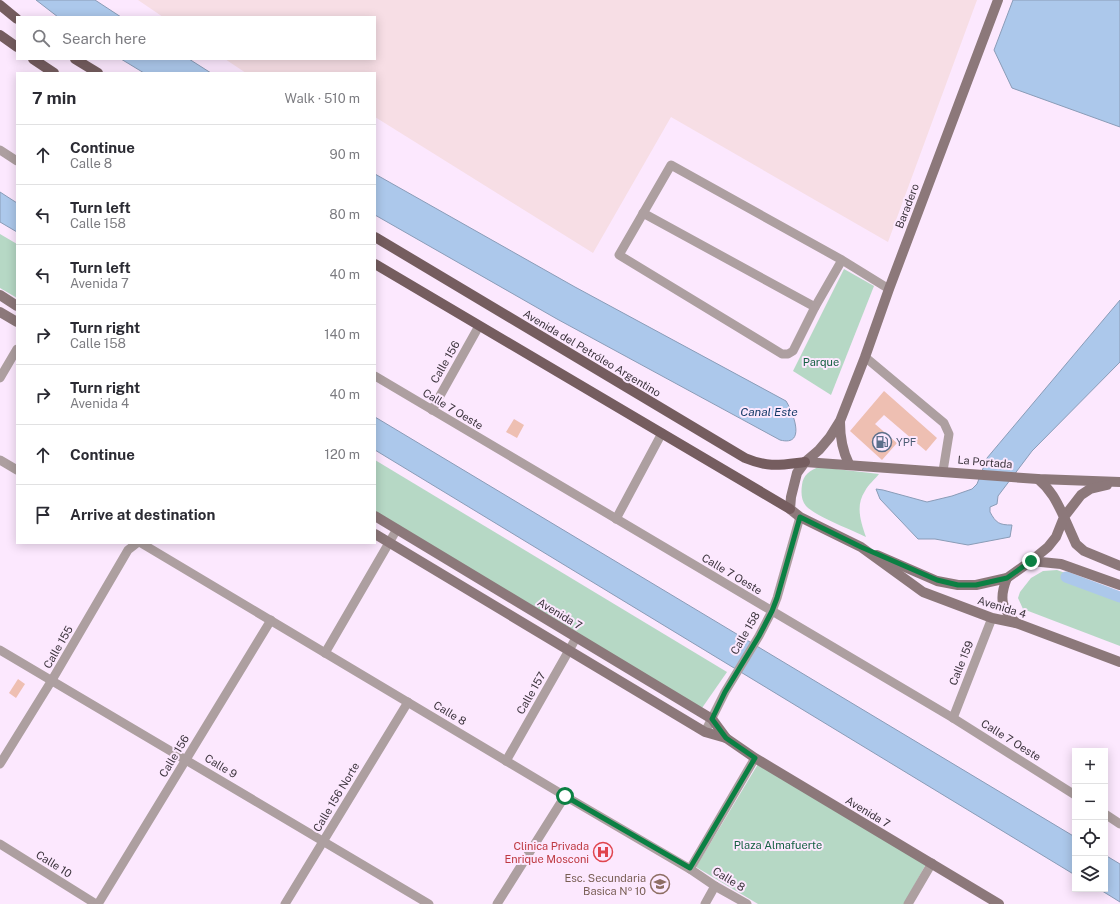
<!DOCTYPE html>
<html lang="en">
<head>
<meta charset="utf-8">
<style>
  :root { --surface:#fff; --page:#f7f7f7; --text:#2b2b33; --muted:#7c7c81; --line:#e1e1e2 }
  body { margin:0; font-family:"Public Sans",sans-serif; background:var(--page); color:var(--text) }
  .controls { position:absolute; right:12px; bottom:12px; display:grid; overflow:hidden; border-radius:0px; box-shadow:0 2px 10px #0003 }
  .controls button { width:36px; height:36px; display:grid; place-items:center; padding:0; border:0; border-bottom:1px solid var(--line); background:var(--surface); color:var(--text); font:20px sans-serif }
  .stop { position:absolute; width:12px; height:12px; margin:-9px; border:3px solid #0b8043; border-radius:50%; background:#fff }
  .stop.end { background:#0b8043; border-color:#fff; box-shadow:0 1px 4px #0008 }
  .list { margin:0; padding:0; list-style:none }
  h2 { display:flex; justify-content:space-between; align-items:center; height:52px; margin:0; padding:0 16px; font-size:17px }
  h2 small { font-size:13px; font-weight:400; color:var(--muted) }
  .list li { display:grid; grid-template-columns:26px 1fr auto; gap:12px; align-items:center; box-sizing:border-box; height:60px; padding:0 16px; border-top:1px solid var(--line) }
  .list b { display:block; font-size:15px; white-space:nowrap }
  .list p { margin:0; font-size:13px; white-space:nowrap; color:var(--muted) }
  .list em { font-size:13px; font-style:normal; color:var(--muted) }
  .icon { flex:none; width:22px; height:22px; fill:none; stroke:currentColor; stroke-width:2; stroke-linecap:round; stroke-linejoin:round }
  .map { position:relative; flex:none; width:1120px; height:904px; overflow:hidden }
  .search { position:absolute; background:var(--surface); box-shadow:0 2px 10px #0003; left:16px; top:16px; width:360px; height:44px; display:flex; align-items:center; gap:10px; box-sizing:border-box; padding:0 14px; border-radius:0px; color:var(--muted); font-size:15px }
  .panel { position:absolute; background:var(--surface); box-shadow:0 2px 10px #0003; left:16px; top:72px; width:360px; height:472px; border-radius:0px }
  .map>svg:first-child { display:block }
  .industrial { fill:#f7dee5 }
  .green { fill:#b6d8c5 }
  .water { fill:#acc8eb; stroke:#8a9cb7 }
  .lines { fill:none; stroke-linecap:round; stroke-linejoin:round }
  .canal { stroke:#acc8eb; stroke-width:11 }
  .building { fill:#eebfb2 }
  .street { stroke:#ad9fa0; stroke-width:9 }
  .secondary { stroke:#8c787a; stroke-width:10 }
  .primary { stroke:#755d5f; stroke-width:10 }
  .route { stroke:#0b8043; stroke-width:5 }
  .labels { text-anchor:middle; dominant-baseline:central; stroke-width:4; stroke-linejoin:round; paint-order:stroke }
  .street-label { font-size:11px; fill:#3c343d; stroke:#fce8fe }
  .park-label { font-size:11px; fill:#166143; stroke:#fce8fe }
  .service-label { font-size:11px; fill:#4e5e75; stroke:#fce8fe; text-anchor:start }
  .health-label { font-size:11px; fill:#be3a42; stroke:#fce8fe; text-anchor:end }
  .education-label { font-size:11px; fill:#785e54; stroke:#fce8fe; text-anchor:end }
  .water-label { font-size:12px; font-style:italic; fill:#163b68; stroke:#fce8fe }
</style>
</head>
<body>
<div class="map">
<svg width="1120" height="904" viewBox="0 0 1120 904">
  <rect width="100%" height="100%" fill="#fce8fe"/>
  <path class="industrial" d="M138,0H977L888,242L671,117L593,253L375,117V73H246L225,59H375V17H163Z"/>
  <g class="green">
    <path d="M0,234L17,244V298L0,288Z"/>
    <path d="M844,269L874,286L831,395L793,371Z"/>
    <path d="M375,460L727,672L702,708L375,513Z"/>
    <path d="M819,467L879,474C875,479 868,485 865,491C855,506 861,522 866,537C852,530 815,516 806,506C801,500 801,492 802,485C803,475 810,470 819,467Z"/>
    <path d="M1057,570L1120,593V646L1023,609L1018,598L1020,592L1031,578L1043,571Z"/>
    <path d="M758,764L926,864L904,904H758L696,867Z"/>
  </g>
  <g class="water">
    <path d="M36,0H95L121,17H58Z"/>
    <path d="M1013,0H1120V127L1012,88L994,50Z"/>
    <path d="M121,59H189L211,73H144Z"/>
    <path d="M375,174L575,287L786,401C793,412 807,447 780,440L557,319L375,215Z"/>
    <path d="M0,192L17,203V232L0,222Z"/>
    <path d="M1120,300V362L1032,451L998,496L997,504L990,507V512C996,523 999,525 1012,525L1010,537L968,545L935,539H918L880,499L876,489L883,490L927,502L952,496L972,489L977,484L987,458Z"/>
    <path d="M375,417L1075,837V875L375,450Z"/>
    <path d="M1105,855L1120,864V902L1099,889H1105Z"/>
  </g>
  <g class="lines">
    <path class="canal" d="M1066,577L1120,597"/>
  </g>
  <g class="building">
    <path d="M884,391L937,438L926,451L884,415L875,424L897,443L882,460L850,431Z"/>
    <path d="M514,419L524,425L517,438L506,432Z"/>
    <path d="M18,679L25,684L16,698L9,693Z"/>
  </g>
  <g class="lines">
    <g class="street">
      <path d="M0,150L17,161"/>
      <path d="M643,213L815,307"/>
      <path d="M842,260L815,307L793,351L788,354H782L619,255L671,165L842,260L889,289"/>
      <path d="M865,357L944,423L949,434L943,471"/>
      <path d="M375,376L953,718L1075,795"/>
      <path d="M0,378L17,349"/>
      <path d="M432,410L479,326"/>
      <path d="M0,460L17,470"/>
      <path d="M616,519L662,433"/>
      <path d="M141,543L565,796L690,869L715,886L747,904"/>
      <path d="M0,650L429,904"/>
      <path d="M325,653L397,529"/>
      <path d="M953,718L992,618"/>
      <path d="M705,732L725,692L759,636L772,611L777,598L800,517"/>
      <path d="M506,761L576,638"/>
      <path d="M0,764L52,680L128,550L137,543"/>
      <path d="M1105,814L1120,824"/>
      <path d="M0,844L96,904"/>
      <path d="M690,869L755,758"/>
      <path d="M98,904L271,620"/>
      <path d="M285,904L408,702"/>
      <path d="M497,904L565,796"/>
      <path d="M705,904L715,886"/>
      <path d="M908,904L932,863"/>
    </g>
    <g class="secondary">
      <path d="M998,0L889,289L865,357L840,421L830,437L819,450L805,462L797,473L791,497L790,509L800,517L861,547L923,592L992,618L1016,623L1120,662"/>
      <path d="M0,295L17,306"/>
      <path d="M0,312L17,322"/>
      <path d="M840,422C840,437 842,450 849,464"/>
      <path d="M805,462L1038,479L1120,482"/>
      <path d="M1107,485L1090,489L1081,495L1064,517L1076,544L1084,551L1120,566"/>
      <path d="M375,516L712,719L726,738"/>
      <path d="M375,534L705,732L726,738L755,758L999,904"/>
      <path d="M877,555L937,581L958,585H976L1007,578L1031,561L1048,547L1056,537L1064,517C1056,500 1051,490 1038,479"/>
      <path d="M1031,561L1061,564L1120,585"/>
      <path d="M1007,578C999,598 1001,608 1016,623"/>
    </g>
    <g class="primary">
      <path d="M0,5L17,19"/>
      <path d="M0,35L17,47"/>
      <path d="M33,59L54,73"/>
      <path d="M75,59L98,73"/>
      <path d="M375,237L745,458C769,468 780,465 805,462"/>
      <path d="M375,264L790,509"/>
    </g>
  </g>
  <g class="lines">
    <path class="route" d="M565,796L690,868L755,758L726,738L712,719L725,692L759,636L772,611L777,598L800,517L861,547L937,580L958,585H976L1007,578L1031,561"/>
  </g>
  <defs>
    <g id="fuel-ring" transform="scale(1)"><circle r="9.5" fill="#fce8fe" stroke="#5c6f8a" stroke-width="1.5"/><path d="M-5.5-6h7V0h2V4h1.3V-2.5L3-4.5l.8-.8L6-3V5H2.5V1h-1V6h-7ZM-4.2-4.7v3.2H.2V-4.7Z" fill="#5c6f8a"/></g>
    <g id="hospital-ring" transform="scale(1)"><circle r="9.5" fill="#fce8fe" stroke="#e0444e" stroke-width="1.5"/><path d="M-5-5h3v3.5h4V-5h3V5h-3V1.5h-4V5h-3Z" fill="#e0444e"/></g>
    <g id="school-ring" transform="scale(1)"><circle r="9.5" fill="#fce8fe" stroke="#8d6e63" stroke-width="1.5"/><path d="M0-5L7-2L0 1L-7-2ZM-4 1L0 2.5L4 1V4Q0 6-4 4Z" fill="#8d6e63"/></g>
  </defs>
  <g fill-rule="evenodd">
    <use href="#fuel-ring" x="882" y="442"/>
    <use href="#hospital-ring" x="603" y="852"/>
    <use href="#school-ring" x="660" y="884"/>
  </g>
  <g class="labels">
    <g class="street-label">
      <text transform="translate(907 206) rotate(-69)">Baradero</text>
      <text transform="translate(592 353) rotate(31)">Avenida del Petróleo Argentino</text>
      <text transform="translate(445 362) rotate(-60)">Calle 156</text>
      <text transform="translate(453 409) rotate(31)">Calle 7 Oeste</text>
      <text transform="translate(985 462) rotate(5)">La Portada</text>
      <text transform="translate(732 574) rotate(31)">Calle 7 Oeste</text>
      <text transform="translate(1002 607) rotate(17)">Avenida 4</text>
      <text transform="translate(560 614) rotate(31)">Avenida 7</text>
      <text transform="translate(745 633) rotate(-60)">Calle 158</text>
      <text transform="translate(58 647) rotate(-60)">Calle 155</text>
      <text transform="translate(961 663) rotate(-68)">Calle 159</text>
      <text transform="translate(531 693) rotate(-60)">Calle 157</text>
      <text transform="translate(450 713) rotate(31)">Calle 8</text>
      <text transform="translate(1011 740) rotate(32)">Calle 7 Oeste</text>
      <text transform="translate(174 756) rotate(-59)">Calle 156</text>
      <text transform="translate(221 766) rotate(31)">Calle 9</text>
      <text transform="translate(336 797) rotate(-59)">Calle 156 Norte</text>
      <text transform="translate(868 812) rotate(31)">Avenida 7</text>
      <text transform="translate(54 864) rotate(32)">Calle 10</text>
      <text transform="translate(729 879) rotate(32)">Calle 8</text>
    </g>
    <g class="park-label">
      <text x="821" y="362">Parque</text>
      <text x="778" y="845">Plaza Almafuerte</text>
    </g>
    <g class="service-label">
      <text x="896" y="442">YPF</text>
    </g>
    <g class="health-label">
      <text x="589" y="846">Clinica Privada<tspan x="589" dy="13">Enrique Mosconi</tspan></text>
    </g>
    <g class="education-label">
      <text x="646" y="878">Esc. Secundaria<tspan x="646" dy="13">Basica Nº 10</tspan></text>
    </g>
    <g class="water-label">
      <text x="769" y="412">Canal Este</text>
    </g>
  </g>
</svg>
<div class="controls">
<button>+</button>
<button>−</button>
<button><svg class="icon" aria-label="locate" viewBox="0 0 24 24"><circle cx="12" cy="12" r="6"/><path d="M12 2v4M12 18v4M2 12h4M18 12h4"/></svg></button>
<button><svg class="icon" aria-label="layers" viewBox="0 0 24 24"><path d="M12 4l9 5-9 5-9-5zM3 14l9 5 9-5"/></svg></button>
</div>
<div class="stop" style="left:565px;top:796px"></div>
<div class="stop end" style="left:1031px;top:561px"></div>
<div class="search"><svg class="icon" aria-label="search" viewBox="0 0 24 24"><circle cx="10" cy="10" r="6"/><path d="M15 15l6 6"/></svg>Search here</div>
<section class="panel">
<h2>7 min<small>Walk · 510 m</small></h2>
<ul class="list">
<li><svg class="icon" aria-label="ahead" viewBox="0 0 24 24"><path d="M12 20V5M6 11l6-6 6 6"/></svg><div><b>Continue</b><p>Calle 8</p></div><em>90 m</em></li>
<li><svg class="icon" aria-label="left" viewBox="0 0 24 24"><path d="M17 20v-9H6M10 6l-5 5 5 5"/></svg><div><b>Turn left</b><p>Calle 158</p></div><em>80 m</em></li>
<li><svg class="icon" aria-label="left" viewBox="0 0 24 24"><path d="M17 20v-9H6M10 6l-5 5 5 5"/></svg><div><b>Turn left</b><p>Avenida 7</p></div><em>40 m</em></li>
<li><svg class="icon" aria-label="right" viewBox="0 0 24 24"><path d="M7 20v-9h11M14 6l5 5-5 5"/></svg><div><b>Turn right</b><p>Calle 158</p></div><em>140 m</em></li>
<li><svg class="icon" aria-label="right" viewBox="0 0 24 24"><path d="M7 20v-9h11M14 6l5 5-5 5"/></svg><div><b>Turn right</b><p>Avenida 4</p></div><em>40 m</em></li>
<li><svg class="icon" aria-label="ahead" viewBox="0 0 24 24"><path d="M12 20V5M6 11l6-6 6 6"/></svg><div><b>Continue</b></div><em>120 m</em></li>
<li><svg class="icon" aria-label="arrive" viewBox="0 0 24 24"><path d="M6 21V4h12l-3 4 3 4H6"/></svg><div><b>Arrive at destination</b></div></li>
</ul>
</section>
</div>
</body>
</html>
